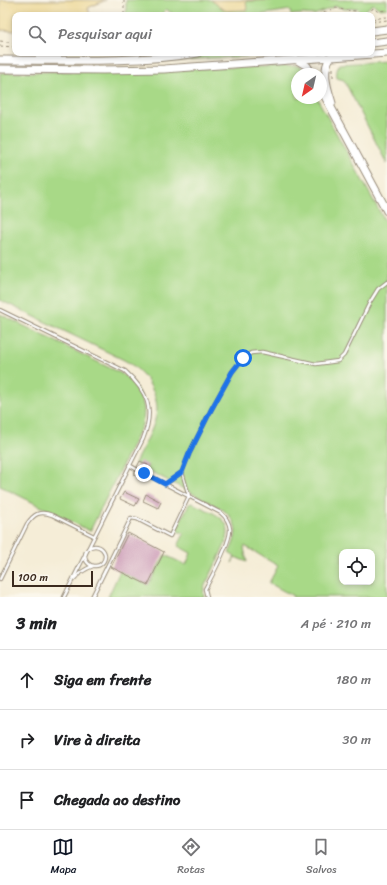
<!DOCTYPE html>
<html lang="pt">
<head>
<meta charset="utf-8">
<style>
  :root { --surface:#fff; --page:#f6f6f6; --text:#202124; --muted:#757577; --line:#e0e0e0; --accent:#111827 }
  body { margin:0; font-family:Sriracha,sans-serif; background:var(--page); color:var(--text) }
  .controls { position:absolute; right:12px; bottom:12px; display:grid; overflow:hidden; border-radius:8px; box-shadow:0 2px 6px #0003 }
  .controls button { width:36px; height:36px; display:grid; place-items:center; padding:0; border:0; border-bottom:1px solid var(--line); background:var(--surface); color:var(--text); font:20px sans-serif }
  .compass { position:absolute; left:291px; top:68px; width:36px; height:36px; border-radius:50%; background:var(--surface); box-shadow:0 2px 6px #0003; rotate:214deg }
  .scale { position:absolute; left:12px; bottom:10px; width:81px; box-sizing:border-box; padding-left:4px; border:2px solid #3b2a1e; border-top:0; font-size:11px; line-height:14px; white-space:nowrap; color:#3b2a1e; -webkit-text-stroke:3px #fbf7ec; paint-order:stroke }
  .stop { position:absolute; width:12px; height:12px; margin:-9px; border:3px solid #1a73e8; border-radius:50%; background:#fff }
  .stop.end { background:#1a73e8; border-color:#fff; box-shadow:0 1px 4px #0008 }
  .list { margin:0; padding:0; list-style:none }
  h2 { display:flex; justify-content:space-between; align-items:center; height:52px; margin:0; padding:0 16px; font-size:17px }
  h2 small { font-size:13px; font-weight:400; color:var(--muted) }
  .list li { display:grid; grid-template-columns:26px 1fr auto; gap:12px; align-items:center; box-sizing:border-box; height:60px; padding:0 16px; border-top:1px solid var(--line) }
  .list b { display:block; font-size:15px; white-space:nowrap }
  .list em { font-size:13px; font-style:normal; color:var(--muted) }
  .icon { flex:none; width:22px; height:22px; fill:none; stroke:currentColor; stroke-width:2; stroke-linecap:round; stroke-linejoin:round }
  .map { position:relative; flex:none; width:387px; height:597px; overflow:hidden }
  .search { position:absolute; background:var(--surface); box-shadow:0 2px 6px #0003; left:12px; right:12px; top:12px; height:44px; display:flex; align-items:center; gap:10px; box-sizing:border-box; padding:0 14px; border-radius:8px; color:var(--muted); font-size:15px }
  .sheet { height:232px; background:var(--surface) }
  nav { display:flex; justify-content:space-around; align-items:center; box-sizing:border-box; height:56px; border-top:1px solid var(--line); background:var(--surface); font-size:11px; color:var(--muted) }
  nav a { display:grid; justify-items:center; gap:2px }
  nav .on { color:var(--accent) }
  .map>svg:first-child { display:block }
  .green { fill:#a8d987; stroke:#728252; fill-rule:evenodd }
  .sand { fill:#eeda9e; stroke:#94825e }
  .building { fill:#cc9bb8 }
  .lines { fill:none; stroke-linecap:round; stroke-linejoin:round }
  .service-casing { stroke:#988c7a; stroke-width:4.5 }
  .secondary-casing { stroke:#988c7a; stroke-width:9 }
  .path { stroke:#988c7a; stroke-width:1; stroke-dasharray:3 3; stroke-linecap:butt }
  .service { stroke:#fff; stroke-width:2.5 }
  .secondary { stroke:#fff; stroke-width:7 }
  .route { stroke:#1a73e8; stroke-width:5 }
</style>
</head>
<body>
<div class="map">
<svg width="387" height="597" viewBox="0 0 387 597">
  <rect width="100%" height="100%" fill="#fbf7ec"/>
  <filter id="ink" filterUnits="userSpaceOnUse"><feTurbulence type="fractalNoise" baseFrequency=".025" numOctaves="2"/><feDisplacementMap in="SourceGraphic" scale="8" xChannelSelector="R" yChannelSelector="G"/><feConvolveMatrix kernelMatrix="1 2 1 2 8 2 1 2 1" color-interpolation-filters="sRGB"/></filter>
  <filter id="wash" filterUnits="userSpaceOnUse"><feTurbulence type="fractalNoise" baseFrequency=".012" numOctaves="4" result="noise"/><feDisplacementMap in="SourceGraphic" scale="16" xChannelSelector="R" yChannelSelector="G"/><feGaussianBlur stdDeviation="0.9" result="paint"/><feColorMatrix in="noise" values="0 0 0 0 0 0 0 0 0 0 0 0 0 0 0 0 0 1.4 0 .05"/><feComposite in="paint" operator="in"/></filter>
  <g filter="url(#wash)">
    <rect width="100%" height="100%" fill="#f5edd7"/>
    <g class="green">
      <path d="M126,0H211L226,11L246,10V1L277,0H387V8L380,9L373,4L362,13L357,8L345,9L336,6L314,15L303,14L291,15L290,10L259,15H227L223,12L221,15L200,14L174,15L166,9L161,15H126Z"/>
      <path d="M206,53H315L119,63Z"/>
      <path d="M387,61V164L344,80L337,78C336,72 337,69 339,64Z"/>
      <path d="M300,66L304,74H297V98H317L387,225V597H292L293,596L269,583L278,566L245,546L244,548L247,562L235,557L232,563L235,557L229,553C238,535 240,523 222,509L146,469L148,466L138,465L135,463C142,448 156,427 157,409C157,395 148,378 137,369C134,366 129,363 124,360L0,300V73ZM342,552H372V582H342Z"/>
      <path d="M0,314L122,374C134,383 144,397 144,412C144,417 142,421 142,425L90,531L0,486Z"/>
      <path d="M192,503C202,508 214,512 222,519C234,530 225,545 219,557C216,563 213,570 210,576C206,583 202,589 204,597H108L120,571L148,585L165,555L186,565L191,553L178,546L184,534L176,530L189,504Z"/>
    </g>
    <g class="sand">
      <path d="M0,0H106L88,8L90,15H15V31L0,30Z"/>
      <path d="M211,0H277L246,1L247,10L226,11Z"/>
    </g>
    <g id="blocks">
      <g class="building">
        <path d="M140,461L148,465L145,471H143L141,472L143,475L142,478L134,474L135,471L137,472L139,470L137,467Z"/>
        <path d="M124,492L139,499L135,506L120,499Z"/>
        <path d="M146,494L161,502L158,508L143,501Z"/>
        <path d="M128,533L164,552L148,585L111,567Z"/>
      </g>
    </g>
  </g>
  <g filter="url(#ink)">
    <use href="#blocks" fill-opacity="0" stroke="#988c7a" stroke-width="1"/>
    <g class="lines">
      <g class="service-casing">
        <g id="service">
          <path d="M0,310L125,371C148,392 155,409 143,439L64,597"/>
          <path d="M129,465L136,469"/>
          <path d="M144,473L221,513C226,517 229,522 230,529C231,542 212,576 205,589L207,597"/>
          <path d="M166,484L182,472"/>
          <circle cx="95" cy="556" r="10"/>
          <path d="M0,579L27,524C34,514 40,510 52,515L94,536"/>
          <path d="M74,579C79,573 85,569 93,566"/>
          <path d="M92,597L131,518L137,519L170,536L189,496L182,472L189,454L211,410L232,372L243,358L251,353L262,352L316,364L338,361L344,355L370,302L378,289L387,282"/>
        </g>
      </g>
      <g class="secondary-casing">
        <g id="secondary">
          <path d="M372,31L387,29"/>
          <path d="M372,43L387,41"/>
          <path d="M331,56C321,71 327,87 332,103"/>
          <path d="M0,60C66,60 133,63 198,53"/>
          <path d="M297,60L307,66L312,74"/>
          <path d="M0,69L103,70L164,69L387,53"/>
          <path d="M321,89L387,211"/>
        </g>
      </g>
      <g class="path">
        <path d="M229,12L232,15"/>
        <path d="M124,15V0"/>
        <path d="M167,15H168"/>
        <path d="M318,15L336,8L344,10L356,11L360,15"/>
        <path d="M368,15L373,8L377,11L387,10"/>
        <path d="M372,19L387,17"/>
        <path d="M372,22L387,20"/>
        <path d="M0,41L15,43"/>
        <path d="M0,46L15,47"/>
        <path d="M333,77V68"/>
      </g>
      <use href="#service" class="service"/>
      <use href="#secondary" class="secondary"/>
    </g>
  </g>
  <g class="lines" filter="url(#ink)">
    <path class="route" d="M144,473L165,484L182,472L189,454L211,410L232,372L243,358"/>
  </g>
</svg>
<div class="controls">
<button><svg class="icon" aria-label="locate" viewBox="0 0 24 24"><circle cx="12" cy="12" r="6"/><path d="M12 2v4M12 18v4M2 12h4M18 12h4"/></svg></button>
</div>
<svg class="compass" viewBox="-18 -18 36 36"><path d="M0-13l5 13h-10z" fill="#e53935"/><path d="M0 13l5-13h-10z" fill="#757577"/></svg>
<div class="scale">100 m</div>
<div class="stop" style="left:243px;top:358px"></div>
<div class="stop end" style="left:144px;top:473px"></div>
<div class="search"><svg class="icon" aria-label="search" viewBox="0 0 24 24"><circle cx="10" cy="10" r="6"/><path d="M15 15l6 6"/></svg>Pesquisar aqui</div>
</div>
<section class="sheet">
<h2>3 min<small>A pé · 210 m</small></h2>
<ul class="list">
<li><svg class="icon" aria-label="ahead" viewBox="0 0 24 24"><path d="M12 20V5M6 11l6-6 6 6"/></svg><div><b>Siga em frente</b></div><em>180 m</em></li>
<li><svg class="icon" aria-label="right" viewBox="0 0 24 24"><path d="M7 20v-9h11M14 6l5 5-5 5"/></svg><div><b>Vire à direita</b></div><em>30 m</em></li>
<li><svg class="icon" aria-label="arrive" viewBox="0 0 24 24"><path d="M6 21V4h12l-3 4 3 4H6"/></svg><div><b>Chegada ao destino</b></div></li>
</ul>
</section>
<nav>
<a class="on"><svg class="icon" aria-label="map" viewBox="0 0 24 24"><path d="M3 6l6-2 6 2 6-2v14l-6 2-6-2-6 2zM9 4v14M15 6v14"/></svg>Mapa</a>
<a><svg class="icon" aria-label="directions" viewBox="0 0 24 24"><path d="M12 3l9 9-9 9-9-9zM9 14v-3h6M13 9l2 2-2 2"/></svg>Rotas</a>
<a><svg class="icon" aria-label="saved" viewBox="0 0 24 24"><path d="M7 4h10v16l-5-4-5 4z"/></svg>Salvos</a>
</nav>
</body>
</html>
